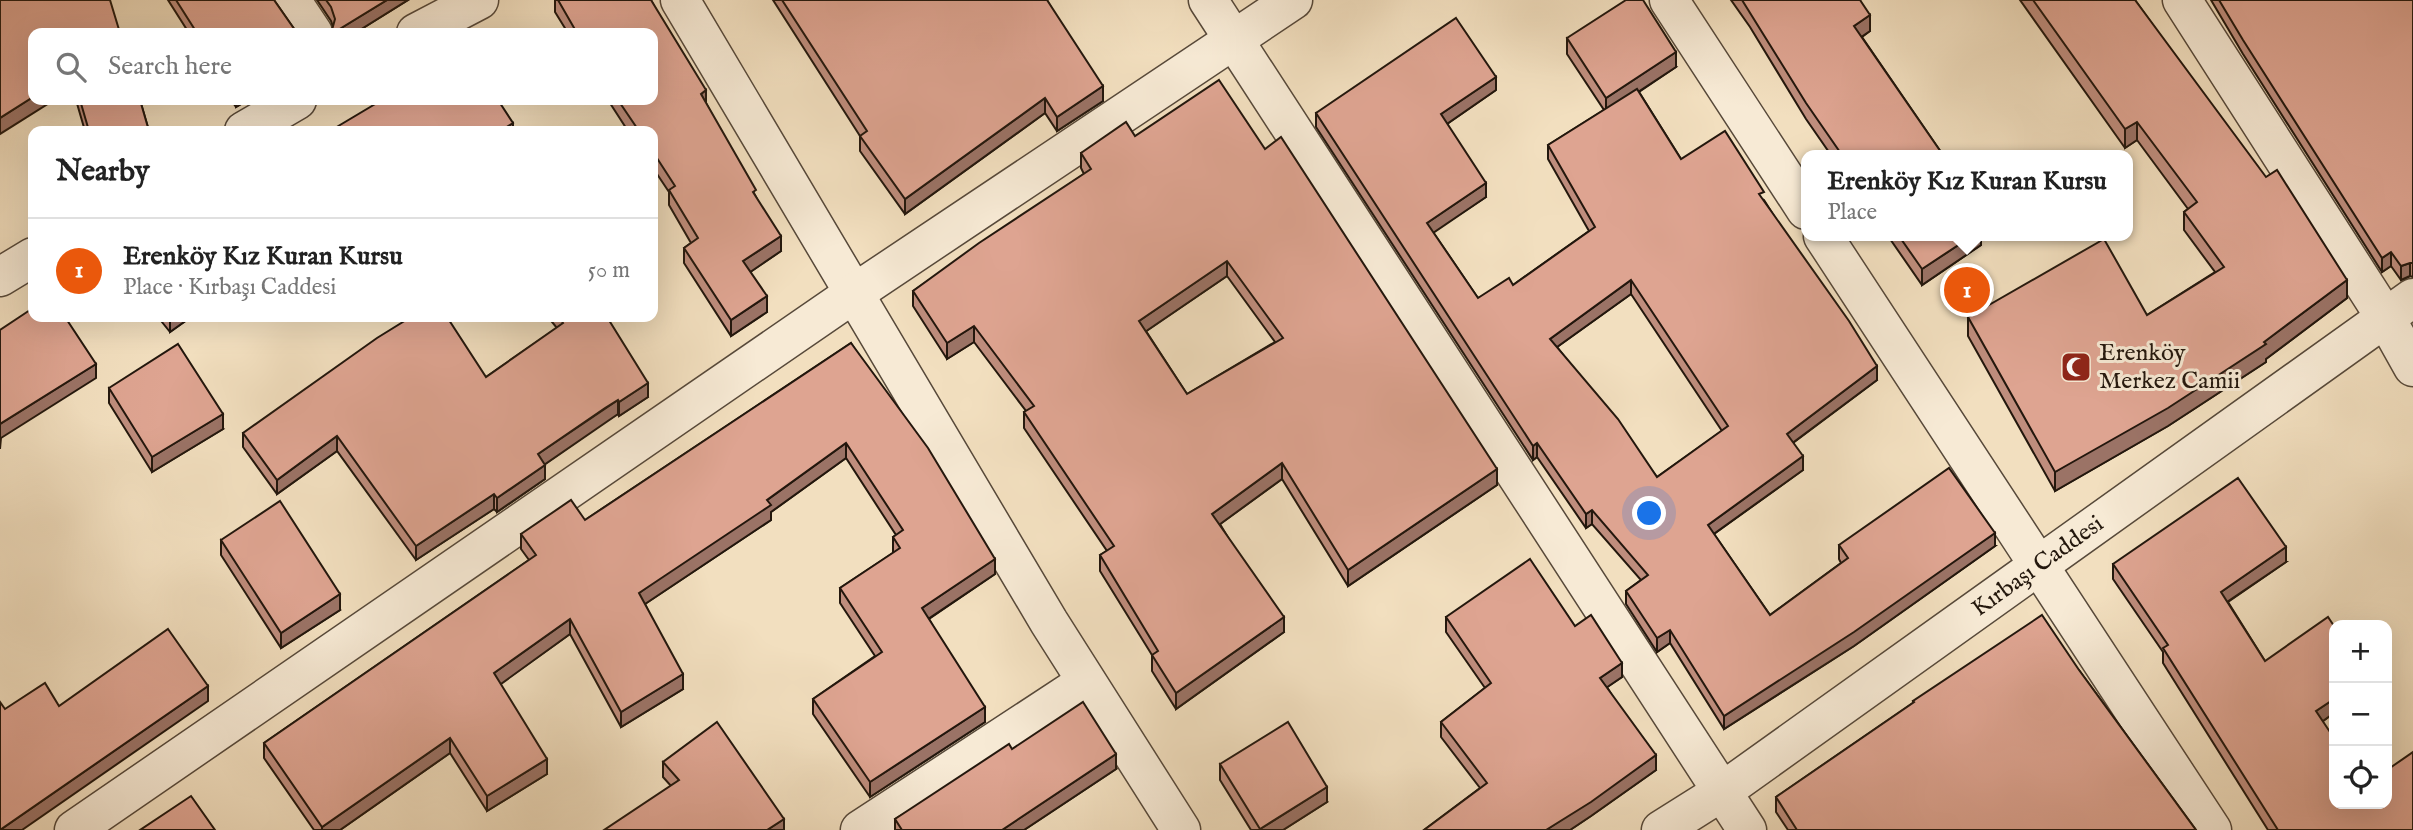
<!DOCTYPE html>
<html lang="en">
<head>
<meta charset="utf-8">
<style>
  :root { --surface:#fff; --page:#f6f6f6; --text:#222; --muted:#767676; --line:#e0e0e0; --accent:#ea580c }
  body { margin:0; font-family:"IM FELL English",serif; background:var(--page); color:var(--text) }
  .controls { position:absolute; right:21px; bottom:21px; display:grid; overflow:hidden; border-radius:14px; box-shadow:0 7px 28px #0002 }
  .controls button { width:63px; height:63px; display:grid; place-items:center; padding:0; border:0; border-bottom:2px solid var(--line); background:var(--surface); color:var(--text); font:35px sans-serif }
  .you { position:absolute; left:1650px; top:514px; width:24px; height:24px; margin:-18px; border:5px solid #fff; border-radius:50%; background:#1a73e8; box-shadow:0 0 0 10px #1a73e833 }
  .badge { display:grid; place-items:center; width:46px; height:46px; border-radius:50%; background:var(--accent); color:#fff; font-size:23px; font-weight:700 }
  .pin { position:absolute; translate:-50% -50%; border:4px solid #fff; box-shadow:0 2px 7px #0006 }
  .popup { position:absolute; left:1801px; top:150px; width:332px; height:91px; box-sizing:border-box; display:grid; place-content:center; border-radius:14px; background:var(--surface); filter:drop-shadow(0 2px 5px #0005); font-size:23px; white-space:nowrap; color:var(--muted) }
  .popup b { font-size:26px; color:var(--text) }
  .popup::after { content:''; position:absolute; left:50%; top:100%; margin-left:-14px; border:14px solid transparent; border-top-color:var(--surface) }
  .list { margin:0; padding:0; list-style:none }
  h2 { display:flex; justify-content:space-between; align-items:center; height:91px; margin:0; padding:0 28px; font-size:30px }
  h2 small { font-size:23px; font-weight:400; color:var(--muted) }
  .list li { display:grid; grid-template-columns:46px 1fr auto; gap:21px; align-items:center; box-sizing:border-box; height:105px; padding:0 28px; border-top:2px solid var(--line) }
  .list b { display:block; font-size:26px; white-space:nowrap }
  .list p { margin:0; font-size:23px; white-space:nowrap; color:var(--muted) }
  .list em { font-size:23px; font-style:normal; color:var(--muted) }
  .icon { flex:none; width:38px; height:38px; fill:none; stroke:currentColor; stroke-width:2; stroke-linecap:round; stroke-linejoin:round }
  .map { position:relative; flex:none; width:2413px; height:830px; overflow:hidden }
  .search { position:absolute; background:var(--surface); box-shadow:0 7px 28px #0002; left:28px; top:28px; width:630px; height:77px; display:flex; align-items:center; gap:18px; box-sizing:border-box; padding:0 24px; border-radius:14px; color:var(--muted); font-size:26px }
  .panel { position:absolute; background:var(--surface); box-shadow:0 7px 28px #0002; left:28px; top:126px; width:630px; height:196px; border-radius:14px }
  .map>svg:first-child { display:block }
  .lines { fill:none; stroke-linecap:round; stroke-linejoin:round }
  .minor-casing { stroke:#57493a; stroke-width:41 }
  .minor { stroke:#f7ead5; stroke-width:38 }
  .wall { fill:#bf8d7d; stroke:#23170d; stroke-width:2; fill-rule:evenodd }
  .shaded-wall { fill:#9b7366; stroke:#23170d; stroke-width:2 }
  .building { fill:#dea491; stroke:#23170d; stroke-width:2; fill-rule:evenodd }
  .labels { text-anchor:middle; dominant-baseline:central; stroke-width:6; stroke-linejoin:round; paint-order:stroke }
  .poi-label { font-size:24px; fill:#23170d; stroke:#f7ead5; text-anchor:start }
  .street-label { font-size:24px; fill:#23170d; stroke:#f7ead5 }
</style>
</head>
<body>
<div class="map">
<svg width="2413" height="830" viewBox="0 0 2413 830">
  <rect width="100%" height="100%" fill="#f2dfbf"/>
  <filter id="stains"><feTurbulence type="fractalNoise" baseFrequency=".00286" numOctaves="4"/><feColorMatrix values="0 0 0 0 .2 0 0 0 0 .09 0 0 0 0 .02 0 0 0 .5 -.17"/></filter>
  <radialGradient id="worn" r=".72"><stop offset=".6" stop-color="#630" stop-opacity="0"/><stop offset="1" stop-color="#630" stop-opacity=".3"/></radialGradient>
  <g class="lines">
    <g class="minor-casing">
      <g id="minor">
        <path d="M291,0L313,33"/>
        <path d="M680,0L1049,622L1181,830"/>
        <path d="M1208,0L1747,830"/>
        <path d="M1669,0L1806,210"/>
        <path d="M2182,0L2385,317L2413,367"/>
        <path d="M416,33L479,0"/>
        <path d="M244,131L297,100"/>
        <path d="M1823,236L2212,830"/>
        <path d="M0,277L33,257"/>
        <path d="M74,830L853,294L1293,0"/>
        <path d="M860,830L1086,682"/>
        <path id="s1" d="M1661,830L1723,791L2413,298"/>
      </g>
    </g>
    <use href="#minor" class="minor"/>
  </g>
  <g class="wall">
    <path d="M168,0H274L297,33H189Z"/>
    <path d="M317,0H408L355,33H329L332,30L333,27L331,21Z"/>
    <path d="M555,0H651L756,197L781,251L750,272L767,312L731,336L684,263V248L691,243L669,205V192L653,168V131H628L608,100H653V33H568L555,12Z"/>
    <path d="M773,0H1047L1103,101L1057,131L1045,113L905,214L860,151V136Z"/>
    <path d="M1731,0H1860L1870,31L1862,37L1943,155H1831L1806,119L1750,27Z"/>
    <path d="M2020,0H2135L2347,298L2266,359V362L2168,426L2055,491L1968,336V317L2147,315L2215,272L2184,230V212L2188,209L2137,140L2125,148Z"/>
    <path d="M2211,0H2413V277L2410,276L2401,280L2391,266L2382,272L2243,54Z"/>
    <path d="M1567,38L1676,67L1639,92L1681,159L1764,200L1877,380L1793,443L1803,470L1714,534L1770,615L1841,563L1839,559V545L1995,546L1854,646L1724,729L1670,643L1657,652L1626,604V591L1641,580L1592,524L1586,528L1537,457L1533,460L1316,127V113L1496,90L1447,124L1486,197L1433,232L1478,298L1513,285L1589,231L1548,159V145L1604,110L1567,54ZM1631,294L1722,431L1657,477L1557,347Z"/>
    <path d="M76,100H140L149,131H85Z"/>
    <path d="M231,100H248L236,107Z"/>
    <path d="M1135,136L1265,149L1497,485L1348,586L1282,479L1220,524L1284,632L1176,709L1152,671V655L1100,571V555L1107,551L1024,428V412L1026,411L974,342L947,359L913,306V291L1084,174L1081,168V153ZM1227,276L1275,342L1187,394L1146,331Z"/>
    <path d="M1888,236H1981V245L1922,285Z"/>
    <path d="M158,317H191L170,332Z"/>
    <path d="M548,317H607L648,397L619,416L618,414L605,422L545,464V479L497,512L494,509L416,560L337,451L277,494L243,447V433L486,377L557,328Z"/>
    <path d="M851,343L995,574L929,619L985,722L870,797L813,714V699L875,656L840,603V588L893,553V537L896,535L846,458L771,512V520L645,604L683,689L621,727L570,634L500,684L547,774L487,811L450,753L340,830H314L264,758V743L529,560L521,549V534L585,520Z"/>
    <path d="M109,388L223,429L152,472L109,403Z"/>
    <path d="M221,540L340,610L281,648L221,555Z"/>
    <path d="M2286,562L2228,602L2265,661L2334,713L2323,721L2334,804L2413,830H2268L2163,663V652L2113,579V564Z"/>
    <path d="M1446,617L1575,626L1622,677L1607,687L1656,770L1591,816L1570,830H1424L1480,788L1441,737V722L1485,688L1446,632Z"/>
    <path d="M2079,670L2196,830H1788L1776,812V797L1913,703V701Z"/>
    <path d="M1012,749L1116,769L1024,830H895V819Z"/>
    <path d="M663,762L784,830L671,786L663,777Z"/>
    <path d="M1220,764L1327,802L1283,830H1251L1220,780Z"/>
  </g>
  <g class="shaded-wall">
    <path d="M387,0H408L355,33H333Z"/>
    <path d="M1870,15V31L1854,42V26Z"/>
    <path d="M1676,52V67L1606,113V98Z"/>
    <path d="M1496,77V90L1441,128V114Z"/>
    <path d="M1103,86V101L1057,131V117Z"/>
    <path d="M706,90V106L701,94Z"/>
    <path d="M33,97V100H54L0,134V118Z"/>
    <path d="M1045,98V113L905,214V199Z"/>
    <path d="M236,100H248L236,107Z"/>
    <path d="M2137,122V140L2125,148V129Z"/>
    <path d="M513,123V131H500Z"/>
    <path d="M1486,183V197L1427,237V223Z"/>
    <path d="M781,236V251L743,277V261Z"/>
    <path d="M1972,236H1981V245L1922,285V269Z"/>
    <path d="M2391,252V266L2382,272V258Z"/>
    <path d="M1227,261V276L1139,336V321Z"/>
    <path d="M2410,263V276L2401,280V266Z"/>
    <path d="M1631,280V294L1550,352V339Z"/>
    <path d="M2347,280V298L2266,359V362L2168,426L2055,491V472L2264,342Z"/>
    <path d="M767,296V312L731,336V320Z"/>
    <path d="M170,317H191L170,332Z"/>
    <path d="M974,326V342L947,359V343Z"/>
    <path d="M96,364V378L1,438L0,449V424Z"/>
    <path d="M1877,366V380L1787,447V434Z"/>
    <path d="M648,383V397L619,416V402Z"/>
    <path d="M618,400V414L538,469V454Z"/>
    <path d="M223,414V429L152,472V457Z"/>
    <path d="M337,436V451L277,494V480Z"/>
    <path d="M846,443V458L771,512V520L639,608V593Z"/>
    <path d="M1537,443V457L1533,460V446Z"/>
    <path d="M1803,456V470L1708,538V525Z"/>
    <path d="M1282,463V479L1212,530V514Z"/>
    <path d="M545,465V479L497,512V498Z"/>
    <path d="M1497,469V485L1348,586V570Z"/>
    <path d="M494,494V509L416,560V546Z"/>
    <path d="M1592,510V524L1586,528V514Z"/>
    <path d="M1995,533V546L1854,646L1724,729V716Z"/>
    <path d="M2286,547V562L2221,606V592Z"/>
    <path d="M995,559V574L922,623V608Z"/>
    <path d="M340,594V610L281,648V633Z"/>
    <path d="M1284,617V632L1176,709V693Z"/>
    <path d="M570,619V634L494,689V673Z"/>
    <path d="M1670,630V643L1657,652V638Z"/>
    <path d="M1622,663V677L1600,692V678Z"/>
    <path d="M683,674V689L621,727V712Z"/>
    <path d="M208,686V701L22,830H0Z"/>
    <path d="M2334,699V713L2316,726V711Z"/>
    <path d="M985,707V722L870,797V782Z"/>
    <path d="M450,738V753L340,830H322V827Z"/>
    <path d="M1116,754V769L1024,830H1002Z"/>
    <path d="M1656,755V770L1591,816L1570,830H1546Z"/>
    <path d="M547,759V774L487,811V796Z"/>
    <path d="M1327,787V802L1283,830H1260V829Z"/>
    <path d="M784,819V830H767Z"/>
  </g>
  <g class="building">
    <path d="M0,0H110L120,33H33V97L0,118Z"/>
    <path d="M176,0H274L297,33H197Z"/>
    <path d="M326,0H387L333,33H329L332,30L335,19L331,7Z"/>
    <path d="M558,0H651L706,90L701,94L756,190L753,192L781,236L743,261L767,296L731,320L684,248L698,238L669,190L675,186L653,152V131H639L618,100H653V33H577Z"/>
    <path d="M782,0H1047L1103,86L1057,117L1045,98L905,199L860,136L867,131Z"/>
    <path d="M1626,0H1643L1676,52L1606,98L1567,38Z"/>
    <path d="M1742,0H1860L1870,15L1854,26L1943,155H1842L1806,103Z"/>
    <path d="M2033,0H2135L2266,177L2277,170L2347,280L2264,342L2266,344L2168,408L2055,472L1968,317L2104,239L2147,315L2224,267L2184,212L2197,202L2137,122L2125,129Z"/>
    <path d="M2219,0H2413V263H2410L2401,266L2391,252L2382,258L2243,40Z"/>
    <path d="M1456,18L1496,77L1441,114L1486,183L1427,223L1478,298L1509,278L1513,285L1595,227L1548,145L1637,89L1681,159L1725,131L1764,192L1759,194L1849,321L1877,366L1787,434L1803,456L1708,525L1770,615L1848,558L1839,545L1949,468L1995,533L1854,632L1724,716L1670,630L1657,638L1626,591L1648,575L1592,510L1586,514L1537,443L1533,446L1316,113ZM1631,280L1728,426L1657,477L1618,419L1550,339Z"/>
    <path d="M1219,80L1265,149L1281,137L1497,469L1348,570L1282,463L1212,514L1284,617L1176,693L1152,655L1158,651L1100,555L1114,546L1024,412L1034,406L974,326L947,343L913,291L979,243L1091,169L1081,153L1126,122L1135,136ZM1227,261L1283,338L1187,394L1139,321Z"/>
    <path d="M80,100H140L149,131H89Z"/>
    <path d="M382,100H498L513,123L500,131H337L335,128Z"/>
    <path d="M1899,236H1972L1922,269Z"/>
    <path d="M33,308V317H65L96,364L0,424V330Z"/>
    <path d="M411,317H447L486,377L563,323L559,317H607L648,383L619,402L618,400L605,408L538,454L545,465L497,498L494,494L416,546L337,436L277,480L243,433L377,338Z"/>
    <path d="M851,343L928,448L995,559L922,608L985,707L870,782L813,699L882,652L840,588L900,548L893,537L903,530L846,443L767,500L771,505L639,593L683,674L621,712L570,619L494,673L547,759L487,796L450,738L322,827L264,743L536,555L521,534L571,500L585,520Z"/>
    <path d="M178,344L223,414L152,457L109,388Z"/>
    <path d="M2238,478L2286,547L2221,592L2265,661L2328,617L2334,626V699L2316,711L2334,738V804H2387V770L2413,752V830H2278L2163,648L2168,645L2113,564Z"/>
    <path d="M280,501L340,594L281,633L221,540Z"/>
    <path d="M1530,559L1575,626L1591,615L1622,663L1600,678L1656,755L1591,802L1546,830H1424L1487,783L1441,722L1491,683L1446,617Z"/>
    <path d="M2042,615L2079,670L2196,830H1797L1776,797L1914,702L1913,701Z"/>
    <path d="M168,629L208,686L0,830V702L5,709L45,683L59,706Z"/>
    <path d="M1083,702L1116,754L1002,830H902L895,819L1009,744L1012,749Z"/>
    <path d="M717,722L784,819L767,830H604L679,780L663,762Z"/>
    <path d="M1288,722L1327,787L1260,829L1220,764Z"/>
    <path d="M191,796L215,830H140Z"/>
  </g>
  <defs>
    <g id="mosque-square" transform="scale(1.575)"><rect x="-9" y="-9" width="18" height="18" rx="4" fill="#8f2418" stroke="#f7ead5"/><path d="M3.5-4.9A6 6 0 1 0 3.5 4.9A5 5 0 1 1 3.5-4.9Z" fill="#fff"/></g>
  </defs>
  <g fill-rule="evenodd">
    <use href="#mosque-square" x="2076" y="367"/>
  </g>
  <g class="labels">
    <g class="poi-label">
      <text x="2099" y="353">Erenköy<tspan x="2099" dy="28">Merkez Camii</tspan></text>
    </g>
    <g class="street-label">
      <text stroke="none"><textPath href="#s1" startOffset="460">Kırbaşı Caddesi</textPath></text>
    </g>
  </g>
  <rect width="100%" height="100%" filter="url(#stains)"/>
  <rect width="100%" height="100%" fill="url(#worn)"/>
</svg>
<div class="controls">
<button>+</button>
<button>−</button>
<button><svg class="icon" aria-label="locate" viewBox="0 0 24 24"><circle cx="12" cy="12" r="6"/><path d="M12 2v4M12 18v4M2 12h4M18 12h4"/></svg></button>
</div>
<div class="you"></div>
<div class="pin badge" style="left:1967px;top:290px">1</div>
<div class="popup"><b>Erenköy Kız Kuran Kursu</b>Place</div>
<div class="search"><svg class="icon" aria-label="search" viewBox="0 0 24 24"><circle cx="10" cy="10" r="6"/><path d="M15 15l6 6"/></svg>Search here</div>
<section class="panel">
<h2>Nearby<small></small></h2>
<ul class="list">
<li><span class="badge">1</span><div><b>Erenköy Kız Kuran Kursu</b><p>Place · Kırbaşı Caddesi</p></div><em>50 m</em></li>
</ul>
</section>
</div>
</body>
</html>
